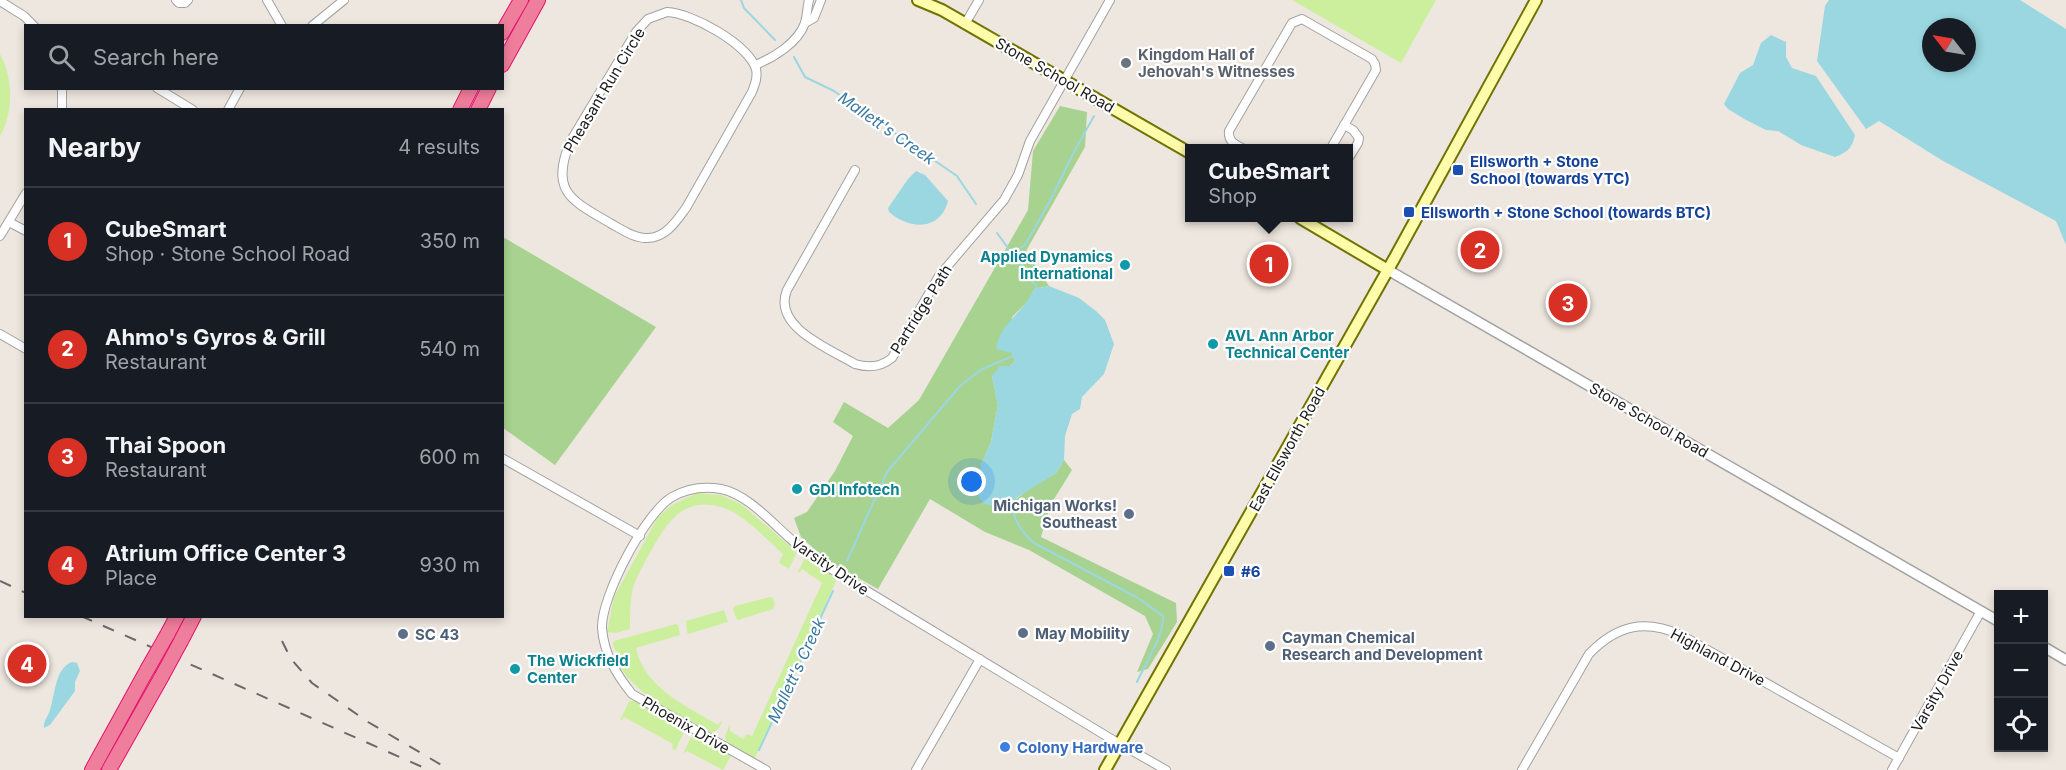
<!DOCTYPE html>
<html lang="en">
<head>
<meta charset="utf-8">
<style>
  :root { --surface:#171b24; --page:#242831; --text:#f1f3f6; --muted:#9ea1a6; --line:#363941; --accent:#d93025 }
  body { margin:0; font-family:Inter,sans-serif; background:var(--page); color:var(--text) }
  .controls { position:absolute; right:18px; bottom:18px; display:grid; overflow:hidden; border-radius:0px; box-shadow:0 3px 9px #0003 }
  .controls button { width:54px; height:54px; display:grid; place-items:center; padding:0; border:0; border-bottom:2px solid var(--line); background:var(--surface); color:var(--text); font:30px sans-serif }
  .compass { position:absolute; left:1922px; top:18px; width:54px; height:54px; border-radius:50%; background:var(--surface); box-shadow:0 3px 9px #0003; rotate:301deg }
  .you { position:absolute; left:972px; top:482px; width:21px; height:21px; margin:-15px; border:4px solid #fff; border-radius:50%; background:#1a73e8; box-shadow:0 0 0 9px #1a73e833 }
  .badge { display:grid; place-items:center; width:39px; height:39px; border-radius:50%; background:var(--accent); color:#fff; font-size:20px; font-weight:700 }
  .pin { position:absolute; translate:-50% -50%; border:3px solid #fff; box-shadow:0 2px 6px #0006 }
  .popup { position:absolute; left:1185px; top:144px; width:168px; height:78px; box-sizing:border-box; display:grid; place-content:center; border-radius:0px; background:var(--surface); filter:drop-shadow(0 2px 4px #0005); font-size:20px; white-space:nowrap; color:var(--muted) }
  .popup b { font-size:22px; color:var(--text) }
  .popup::after { content:''; position:absolute; left:50%; top:100%; margin-left:-12px; border:12px solid transparent; border-top-color:var(--surface) }
  .list { margin:0; padding:0; list-style:none }
  h2 { display:flex; justify-content:space-between; align-items:center; height:78px; margin:0; padding:0 24px; font-size:26px }
  h2 small { font-size:20px; font-weight:400; color:var(--muted) }
  .list li { display:grid; grid-template-columns:39px 1fr auto; gap:18px; align-items:center; box-sizing:border-box; height:108px; padding:0 24px; border-top:2px solid var(--line) }
  .list b { display:block; font-size:22px; white-space:nowrap }
  .list p { margin:0; font-size:20px; white-space:nowrap; color:var(--muted) }
  .list em { font-size:20px; font-style:normal; color:var(--muted) }
  .icon { flex:none; width:33px; height:33px; fill:none; stroke:currentColor; stroke-width:2; stroke-linecap:round; stroke-linejoin:round }
  .map { position:relative; flex:none; width:2066px; height:770px; overflow:hidden }
  .search { position:absolute; background:var(--surface); box-shadow:0 3px 9px #0003; left:24px; top:24px; width:480px; height:66px; display:flex; align-items:center; gap:15px; box-sizing:border-box; padding:0 21px; border-radius:0px; color:var(--muted); font-size:22px }
  .panel { position:absolute; background:var(--surface); box-shadow:0 3px 9px #0003; left:24px; top:108px; width:480px; height:510px; border-radius:0px }
  .map>svg:first-child { display:block }
  .grass { fill:#ccef9e }
  .forest { fill:#a8d28f }
  .water { fill:#9ad7e1; fill-rule:evenodd }
  .lines { fill:none; stroke-linecap:round; stroke-linejoin:round }
  .stream { stroke:#9ad7e1; stroke-width:2 }
  .minor-casing { stroke:#a2a2a2; stroke-width:10 }
  .tertiary-casing { stroke:#a2a2a2; stroke-width:12 }
  .secondary-casing { stroke:#717300; stroke-width:14 }
  .motorway-casing { stroke:#e6116c; stroke-width:16 }
  .minor { stroke:#fff; stroke-width:8 }
  .tertiary { stroke:#fff; stroke-width:9 }
  .secondary { stroke:#fffcab; stroke-width:10 }
  .motorway { stroke:#ef7d9c; stroke-width:14 }
  .rail { stroke:#696969; stroke-width:2; stroke-dasharray:12 12; stroke-linecap:butt }
  .motorway-bridge-casing { stroke:#e6116c; stroke-width:16; stroke-linecap:butt }
  .motorway-bridge { stroke:#ef7d9c; stroke-width:14 }
  .worship-dot { fill:#6b7280; stroke:#fff; stroke-width:2 }
  .transit-dot { fill:#1a4fb4; stroke:#fff; stroke-width:2 }
  .culture-dot { fill:#0f9aa8; stroke:#fff; stroke-width:2 }
  .service-dot { fill:#5c6f8a; stroke:#fff; stroke-width:2 }
  .shop-dot { fill:#3f7fe0; stroke:#fff; stroke-width:2 }
  .labels { text-anchor:middle; dominant-baseline:central; stroke-width:4.5; stroke-linejoin:round; paint-order:stroke }
  .worship-label { font-size:15px; font-weight:bold; fill:#5b616d; stroke:#fff; text-anchor:start }
  .street-label { font-size:15px; fill:#1b1b1b; stroke:#fff }
  .transit-label { font-size:15px; font-weight:bold; fill:#164399; stroke:#fff; text-anchor:start }
  .culture-label { font-size:15px; font-weight:bold; fill:#0d838f; stroke:#fff; text-anchor:start }
  .service-label { font-size:15px; font-weight:bold; fill:#4e5e75; stroke:#fff; text-anchor:start }
  .shop-label { font-size:15px; font-weight:bold; fill:#366cbe; stroke:#fff; text-anchor:start }
  .water-label { font-size:16px; font-style:italic; fill:#3a78a3; stroke:#fff }
</style>
</head>
<body>
<div class="map">
<svg width="2066" height="770" viewBox="0 0 2066 770">
  <rect width="100%" height="100%" fill="#eee7df"/>
  <g class="grass">
    <path d="M1292,0H1436L1401,63Z"/>
    <path d="M0,54C13,78 14,112 0,136Z"/>
    <path d="M697,493L721,495L741,504L797,552L789,569L779,563L783,554C766,539 743,513 721,507C684,496 667,522 651,551C644,564 635,578 632,592C630,605 630,616 630,629L616,633L607,632L614,597L658,517L672,505Z"/>
    <path d="M805,558L837,579L755,758L726,742L725,736L730,724V731L743,739L747,734L752,736L822,583L802,569L799,573L798,571Z"/>
    <path d="M770,597L773,598L775,604L773,609L738,620L736,618L733,609L735,606Z"/>
    <path d="M724,610L728,622L688,634L687,632L686,621Z"/>
    <path d="M676,624L678,625L680,635L636,648C644,688 687,706 718,725L722,720C721,726 718,731 711,733C673,711 634,697 613,655L619,653L615,650L613,644L614,641Z"/>
    <path d="M635,700L683,729L684,732L675,751L672,748L673,744L624,717L621,721L620,720L629,702Z"/>
    <path d="M695,736L731,756L723,770L687,751L683,754L691,737Z"/>
  </g>
  <g class="forest">
    <path d="M1060,106L1087,112L1085,147L1026,251L1049,286L1034,289L1030,299L1012,317V353L1015,361L1010,366L992,376L998,405L991,442L981,465L1016,499L1031,488L1056,473L1064,460L1072,470L1051,504L1041,537L1176,603L1177,622L1148,669L1137,672L1153,634L1145,616L1029,550L985,532L930,499L878,589L828,561L801,537L794,518L807,512L835,471L853,436L833,422L844,402L888,428L919,400L1028,210L1033,151Z"/>
    <path d="M503,237L656,327L555,465L503,428Z"/>
  </g>
  <g class="water">
    <path d="M1829,0H2020L2066,29V245L2056,221L1943,161L1879,121L1866,129L1817,61L1825,6ZM1931,27H1967V63H1931Z"/>
    <path d="M1771,35L1786,42V57L1792,68L1816,76L1855,135C1852,148 1848,152 1835,157L1801,145L1778,131L1766,130L1746,120L1728,109L1724,104L1740,73L1753,65L1761,43Z"/>
    <path d="M916,171L925,175L948,201C940,232 908,229 889,212L888,208L908,179Z"/>
    <path d="M1049,286L1079,298L1096,311L1105,320L1114,344L1104,374L1082,397L1080,409L1072,414L1065,436L1064,460L1056,473L1002,507L984,504L977,494L981,465L991,442L998,405L992,376L1000,366H1010L1015,361L1012,353L996,349C999,323 1025,312 1034,289Z"/>
    <path d="M72,662L77,663L80,671L75,682V691L50,725L44,728C43,721 48,717 50,710C55,695 55,668 72,662Z"/>
  </g>
  <g class="lines">
    <g class="stream">
      <path d="M741,0L744,8L775,40"/>
      <path d="M794,57L805,77L834,91L957,176L976,204"/>
      <path d="M997,233L1039,290"/>
      <path d="M1012,253L1025,245L1051,199L1074,152L1094,116"/>
      <path d="M1012,500C1012,517 1021,532 1034,543L1138,598L1163,616C1164,635 1145,664 1137,682"/>
      <path d="M847,561L887,472L960,386L982,369L1013,356"/>
      <path d="M759,750L833,591"/>
    </g>
    <g class="minor-casing">
      <g id="minor">
        <path d="M176,0L179,3H185L188,0"/>
        <path d="M267,0L282,26"/>
        <path d="M0,1L24,16L34,26"/>
        <path d="M667,12C692,13 748,44 756,69C758,77 755,84 752,92L686,208C677,220 666,238 648,238C635,239 621,229 610,223C571,200 550,192 570,142L636,32L648,19Z"/>
        <path d="M805,23L814,18L821,0"/>
        <path d="M965,24L979,0"/>
        <path d="M312,26L344,0"/>
        <path d="M755,65C773,58 798,43 805,23C807,16 807,8 809,0"/>
        <path d="M157,88L193,110"/>
        <path d="M62,110V88"/>
        <path d="M228,110L240,88"/>
        <path d="M1344,125L1353,130L1359,138L1358,143L1348,159"/>
        <path d="M1242,148C1234,144 1228,141 1229,131L1292,23L1302,19L1372,59L1375,64L1376,70L1331,148"/>
        <path d="M855,170L787,290C772,327 830,349 855,364C868,368 881,367 892,358L939,276L1004,200L1018,175L1030,141L1110,0"/>
        <path d="M9,222L26,231"/>
        <path d="M0,236L26,193"/>
        <path d="M0,334L26,349"/>
        <path d="M502,458L640,536"/>
        <path d="M766,770L632,694C616,674 604,654 602,628C601,597 645,513 672,497C686,489 704,486 721,489C752,495 780,533 805,551C816,559 828,567 839,574L1108,737L1166,770"/>
        <path d="M916,770L980,659"/>
        <path d="M1522,770L1589,654C1617,625 1644,619 1681,635L1899,758"/>
        <path d="M1892,770L1981,611"/>
      </g>
    </g>
    <g class="tertiary-casing">
      <g id="tertiary">
        <path d="M1388,270L1998,621"/>
        <path d="M2044,647L2066,660"/>
      </g>
    </g>
    <g class="secondary-casing">
      <g id="secondary">
        <path d="M918,0L942,10L1190,153"/>
        <path d="M1300,218L1388,270"/>
        <path d="M1105,770L1394,259L1536,0"/>
      </g>
    </g>
    <g class="motorway-casing">
      <g id="motorway">
        <path d="M502,33L521,0"/>
        <path d="M502,65L538,0"/>
        <path d="M460,110L471,88"/>
        <path d="M478,110L489,88"/>
        <path d="M167,635L177,616"/>
        <path d="M181,641L194,616"/>
        <path d="M92,770L147,670"/>
        <path d="M109,770L162,676"/>
      </g>
    </g>
    <use href="#minor" class="minor"/>
    <use href="#tertiary" class="tertiary"/>
    <use href="#secondary" class="secondary"/>
    <use href="#motorway" class="motorway"/>
    <g class="rail">
      <path d="M0,581L26,593"/>
      <path d="M81,616L429,770"/>
      <path d="M282,641L291,659L312,683L368,722L450,770"/>
    </g>
    <g class="motorway-bridge-casing">
      <g id="motorway-bridge">
        <path d="M147,670L167,635"/>
        <path d="M162,676L181,641"/>
      </g>
    </g>
    <use href="#motorway-bridge" class="motorway-bridge"/>
  </g>
  <circle class="worship-dot" cx="1126" cy="63" r="6"/>
  <g class="transit-dot">
    <rect x="1452" y="164" width="12" height="12" rx="3"/>
    <rect x="1403" y="206" width="12" height="12" rx="3"/>
    <rect x="1223" y="565" width="12" height="12" rx="3"/>
  </g>
  <g class="culture-dot">
    <circle cx="1125" cy="265" r="6"/>
    <circle cx="1213" cy="344" r="6"/>
    <circle cx="797" cy="489" r="6"/>
    <circle cx="515" cy="669" r="6"/>
  </g>
  <g class="service-dot">
    <circle cx="1129" cy="514" r="6"/>
    <circle cx="1023" cy="633" r="6"/>
    <circle cx="403" cy="634" r="6"/>
    <circle cx="1270" cy="646" r="6"/>
  </g>
  <circle class="shop-dot" cx="1005" cy="747" r="6"/>
  <g class="labels">
    <g class="worship-label">
      <text x="1138" y="54">Kingdom Hall of<tspan x="1138" dy="17">Jehovah's Witnesses</tspan></text>
    </g>
    <g class="street-label">
      <text transform="translate(1055 75) rotate(30)">Stone School Road</text>
      <text transform="translate(604 90) rotate(-59)">Pheasant Run Circle</text>
      <text transform="translate(921 309) rotate(-58)">Partridge Path</text>
      <text transform="translate(1649 420) rotate(30)">Stone School Road</text>
      <text transform="translate(1287 449) rotate(-61)">East Ellsworth Road</text>
      <text transform="translate(830 566) rotate(34)">Varsity Drive</text>
      <text transform="translate(1718 657) rotate(28)">Highland Drive</text>
      <text transform="translate(1937 691) rotate(-61)">Varsity Drive</text>
      <text transform="translate(686 725) rotate(30)">Phoenix Drive</text>
    </g>
    <g class="transit-label">
      <text x="1470" y="161">Ellsworth + Stone<tspan x="1470" dy="17">School (towards YTC)</tspan></text>
      <text x="1421" y="212">Ellsworth + Stone School (towards BTC)</text>
      <text x="1241" y="571">#6</text>
    </g>
    <g class="culture-label">
      <text x="1113" y="256" text-anchor="end">Applied Dynamics<tspan x="1113" dy="17">International</tspan></text>
      <text x="1225" y="335">AVL Ann Arbor<tspan x="1225" dy="17">Technical Center</tspan></text>
      <text x="809" y="489">GDI Infotech</text>
      <text x="527" y="660">The Wickfield<tspan x="527" dy="17">Center</tspan></text>
    </g>
    <g class="service-label">
      <text x="1117" y="505" text-anchor="end">Michigan Works!<tspan x="1117" dy="17">Southeast</tspan></text>
      <text x="1035" y="633">May Mobility</text>
      <text x="415" y="634">SC 43</text>
      <text x="1282" y="637">Cayman Chemical<tspan x="1282" dy="17">Research and Development</tspan></text>
    </g>
    <g class="shop-label">
      <text x="1017" y="747">Colony Hardware</text>
    </g>
    <g class="water-label">
      <text transform="translate(887 128) rotate(35)">Mallett's Creek</text>
      <text transform="translate(796 670) rotate(-65)">Mallett's Creek</text>
    </g>
  </g>
</svg>
<div class="controls">
<button>+</button>
<button>−</button>
<button><svg class="icon" aria-label="locate" viewBox="0 0 24 24"><circle cx="12" cy="12" r="6"/><path d="M12 2v4M12 18v4M2 12h4M18 12h4"/></svg></button>
</div>
<svg class="compass" viewBox="-18 -18 36 36"><path d="M0-13l5 13h-10z" fill="#e53935"/><path d="M0 13l5-13h-10z" fill="#9ea1a6"/></svg>
<div class="you"></div>
<div class="pin badge" style="left:1269px;top:264px">1</div>
<div class="popup"><b>CubeSmart</b>Shop</div>
<div class="pin badge" style="left:1480px;top:250px">2</div>
<div class="pin badge" style="left:1568px;top:303px">3</div>
<div class="pin badge" style="left:27px;top:664px">4</div>
<div class="search"><svg class="icon" aria-label="search" viewBox="0 0 24 24"><circle cx="10" cy="10" r="6"/><path d="M15 15l6 6"/></svg>Search here</div>
<section class="panel">
<h2>Nearby<small>4 results</small></h2>
<ul class="list">
<li><span class="badge">1</span><div><b>CubeSmart</b><p>Shop · Stone School Road</p></div><em>350 m</em></li>
<li><span class="badge">2</span><div><b>Ahmo's Gyros &amp; Grill</b><p>Restaurant</p></div><em>540 m</em></li>
<li><span class="badge">3</span><div><b>Thai Spoon</b><p>Restaurant</p></div><em>600 m</em></li>
<li><span class="badge">4</span><div><b>Atrium Office Center 3</b><p>Place</p></div><em>930 m</em></li>
</ul>
</section>
</div>
</body>
</html>
